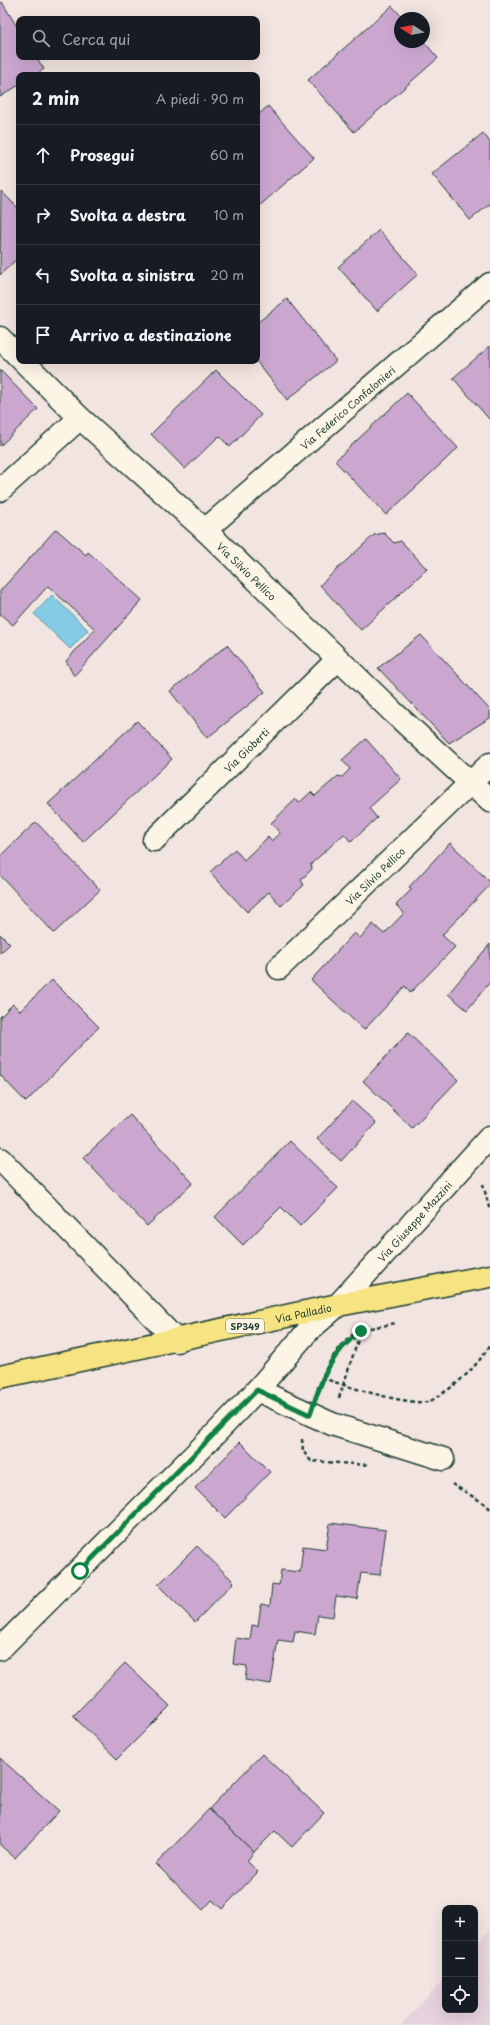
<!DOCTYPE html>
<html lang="it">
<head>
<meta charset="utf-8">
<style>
  :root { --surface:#171b24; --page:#20242c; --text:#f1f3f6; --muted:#9ea1a6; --line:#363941 }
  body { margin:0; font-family:"Playpen Sans",sans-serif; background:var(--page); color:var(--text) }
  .controls { position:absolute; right:12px; bottom:12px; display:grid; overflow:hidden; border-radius:8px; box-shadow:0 4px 16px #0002 }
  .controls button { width:36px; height:36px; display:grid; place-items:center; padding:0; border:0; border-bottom:1px solid var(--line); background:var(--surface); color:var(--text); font:20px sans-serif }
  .compass { position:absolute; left:394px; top:12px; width:36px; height:36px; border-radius:50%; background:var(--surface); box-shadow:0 4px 16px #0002; rotate:281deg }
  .stop { position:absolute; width:12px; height:12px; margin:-9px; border:3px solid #0b8043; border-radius:50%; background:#fff }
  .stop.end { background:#0b8043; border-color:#fff; box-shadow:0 1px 4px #0008 }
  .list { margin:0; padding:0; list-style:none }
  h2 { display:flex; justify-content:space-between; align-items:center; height:52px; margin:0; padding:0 16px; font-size:17px }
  h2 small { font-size:13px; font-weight:400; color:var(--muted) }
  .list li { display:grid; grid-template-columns:26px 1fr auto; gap:12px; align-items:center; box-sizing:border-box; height:60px; padding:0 16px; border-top:1px solid var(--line) }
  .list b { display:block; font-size:15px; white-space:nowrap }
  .list em { font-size:13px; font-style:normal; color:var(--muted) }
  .icon { flex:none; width:22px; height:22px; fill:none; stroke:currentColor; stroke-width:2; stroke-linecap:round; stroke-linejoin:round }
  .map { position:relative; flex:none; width:490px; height:2025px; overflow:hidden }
  .search { position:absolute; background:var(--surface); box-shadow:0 4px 16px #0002; left:16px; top:16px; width:244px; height:44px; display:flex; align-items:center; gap:10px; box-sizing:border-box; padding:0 14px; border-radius:8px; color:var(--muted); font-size:15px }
  .panel { position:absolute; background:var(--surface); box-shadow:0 4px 16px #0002; left:16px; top:72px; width:244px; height:292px; border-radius:8px }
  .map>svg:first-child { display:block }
  .built { fill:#e6d2dc }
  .water { fill:#85cbe6; stroke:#5c929f }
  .building { fill:#cba7d0; stroke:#1f3d34 }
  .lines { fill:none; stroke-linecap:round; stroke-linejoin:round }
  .minor-casing { stroke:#1f3d34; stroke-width:25 }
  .major-casing { stroke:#1f3d34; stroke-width:25 }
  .path { stroke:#1f3d34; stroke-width:2.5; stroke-dasharray:4 3; stroke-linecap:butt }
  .minor { stroke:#fcf5e5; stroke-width:22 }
  .major { stroke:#f6e381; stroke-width:22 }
  .route { stroke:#0b8043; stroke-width:5 }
  .labels { text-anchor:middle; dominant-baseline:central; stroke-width:3.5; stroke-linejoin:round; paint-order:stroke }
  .shield { fill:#fcf5e5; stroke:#617469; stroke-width:1 }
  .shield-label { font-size:9px; font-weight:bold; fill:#1f3d34 }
  .street-label { font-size:10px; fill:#1f3d34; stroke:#fcf5e5 }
</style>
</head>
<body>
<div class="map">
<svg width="490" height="2025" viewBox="0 0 490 2025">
  <rect width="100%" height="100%" fill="#f2e5e1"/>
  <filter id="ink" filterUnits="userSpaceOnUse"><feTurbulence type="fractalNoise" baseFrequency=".025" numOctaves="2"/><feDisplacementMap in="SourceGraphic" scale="8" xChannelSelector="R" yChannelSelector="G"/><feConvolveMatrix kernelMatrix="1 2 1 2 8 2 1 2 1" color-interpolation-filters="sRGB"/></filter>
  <g filter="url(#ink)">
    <path class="built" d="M490,1930V2025H401L445,1978V2010H475V1946Z"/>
    <path class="water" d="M52,595L88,630L70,649L34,614Z"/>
    <g class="building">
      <path d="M2,2L19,30V57H36L44,69L35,75H19V85L0,97V3Z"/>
      <path d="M392,6L403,18H400V42H424L438,58L354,132L308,80Z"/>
      <path d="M268,106L314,158L257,208V116Z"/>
      <path d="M483,133L490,142V204L470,220L432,174Z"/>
      <path d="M1,191L19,209V257L0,275Z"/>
      <path d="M379,230L418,274L377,311L338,267Z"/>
      <path d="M287,299L336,361L287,400L256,361L257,323Z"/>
      <path d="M490,346V420L453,378Z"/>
      <path d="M0,370L38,409L0,446Z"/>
      <path d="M216,370L261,415L230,447L219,436L185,469L151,434Z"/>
      <path d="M407,393L458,448L386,515L335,461Z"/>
      <path d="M56,529L86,555L88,552L142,600L74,676L66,661L95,629L48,586L13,625L0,614V591Z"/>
      <path d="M384,533L394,543L401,541L427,569L361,630L320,585L374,535Z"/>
      <path d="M421,635L490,710V718L449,743L378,668Z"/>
      <path d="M227,645L265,692L207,738L170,691Z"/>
      <path d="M137,721L172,759L83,842L48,804Z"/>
      <path d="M366,739L401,779L369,808L377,818L351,842L344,834L311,864L312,869L301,880L304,885L281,906L269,892L247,912L210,872L235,849L244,860L268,837L271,841L280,833L271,823L296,799L299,803L311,792L315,796L338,776L342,777L350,769L342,760Z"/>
      <path d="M36,822L100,890L54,933L0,875V856Z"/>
      <path d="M450,843L490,882V885L442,935L455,947L410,993L405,986L364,1030L311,980L354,933L360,938L373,924L384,934L404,913L396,905L412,889L409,887Z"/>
      <path d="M0,934L10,944L0,953Z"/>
      <path d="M490,944V982L467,1010L448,994Z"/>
      <path d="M52,980L99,1027L26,1102L0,1075V1017L13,1004L20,1011Z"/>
      <path d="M408,1033L458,1080L412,1128L363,1081Z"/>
      <path d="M352,1101L376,1123L341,1161L317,1139Z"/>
      <path d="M130,1115L193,1183L147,1226L83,1158Z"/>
      <path d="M290,1141L338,1188L300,1226L281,1207L243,1245L215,1217Z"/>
      <path d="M240,1442L270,1472L225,1518L195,1488Z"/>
      <path d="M330,1523L386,1530L380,1575L361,1573L357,1599L336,1596L333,1617L318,1615L315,1634L295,1631L293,1642L278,1640L271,1684L245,1680L247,1666L233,1664L236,1638L250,1640L252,1625L258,1626L261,1604L270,1606L272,1584L279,1585L281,1570L300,1572L303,1546L326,1549Z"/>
      <path d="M197,1546L234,1582L195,1622L158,1585Z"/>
      <path d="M125,1663L170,1706L117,1759L73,1716Z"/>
      <path d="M262,1754L324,1813L292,1847L275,1831L254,1852L209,1809Z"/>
      <path d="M0,1758L59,1811L15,1858L0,1845Z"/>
      <path d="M209,1809L254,1852L247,1861L258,1872L222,1909L212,1900L203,1910L156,1864Z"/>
    </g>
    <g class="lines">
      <g class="minor-casing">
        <g id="minor">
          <path d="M0,338L19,357"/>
          <path id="s1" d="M23,361L80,418L205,530L393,712L490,801"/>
          <path d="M0,490L80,418"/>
          <path id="s2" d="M205,530L490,284"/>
          <path id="s3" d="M154,840L338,659"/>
          <path id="s4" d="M279,968L490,764"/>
          <path d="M0,1159L177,1341"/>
          <path d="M257,1390L332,1424L443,1459"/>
          <path id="s5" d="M0,1649L218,1431L257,1390L307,1332L338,1305L490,1137"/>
        </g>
      </g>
      <g class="major-casing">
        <g id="major">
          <path id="s6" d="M0,1377L338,1305L490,1276"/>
        </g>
      </g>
      <g class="path">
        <path d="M483,1184L490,1211"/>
        <path d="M322,1378C347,1386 401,1404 427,1402C431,1402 436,1397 440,1395C461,1382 476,1366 490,1346"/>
        <path d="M318,1389C325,1369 340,1338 362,1330C372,1327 385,1326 395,1323"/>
        <path d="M339,1398L361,1331"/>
        <path d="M302,1439L303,1451L311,1461L369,1465"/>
        <path d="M452,1484L487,1505L490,1509"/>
      </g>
      <use href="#minor" class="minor"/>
      <use href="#major" class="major"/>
    </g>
  </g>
  <g class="lines" filter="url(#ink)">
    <path class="route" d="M80,1571L257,1390L310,1415C322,1379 329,1354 361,1331"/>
  </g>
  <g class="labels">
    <rect class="shield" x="226" y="1319" width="38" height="14" rx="3"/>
    <g class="shield-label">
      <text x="245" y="1326">SP349</text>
    </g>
    <g class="street-label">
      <text stroke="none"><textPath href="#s2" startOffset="188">Via Federico Confalonieri</textPath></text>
      <text stroke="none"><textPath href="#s1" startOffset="307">Via Silvio Pellico</textPath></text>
      <text stroke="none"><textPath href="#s3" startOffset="129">Via Gioberti</textPath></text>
      <text stroke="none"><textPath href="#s4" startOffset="133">Via Silvio Pellico</textPath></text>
      <text stroke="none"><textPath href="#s5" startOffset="596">Via Giuseppe Mazzini</textPath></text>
      <text stroke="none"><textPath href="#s6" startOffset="310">Via Palladio</textPath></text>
    </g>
  </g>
</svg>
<div class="controls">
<button>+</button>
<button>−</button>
<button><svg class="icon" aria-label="locate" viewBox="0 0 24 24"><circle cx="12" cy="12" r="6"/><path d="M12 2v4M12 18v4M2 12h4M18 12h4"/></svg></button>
</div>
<svg class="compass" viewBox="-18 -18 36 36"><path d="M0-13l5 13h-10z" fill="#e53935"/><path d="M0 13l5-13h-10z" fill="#9ea1a6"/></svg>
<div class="stop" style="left:80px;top:1571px"></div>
<div class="stop end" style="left:361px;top:1331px"></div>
<div class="search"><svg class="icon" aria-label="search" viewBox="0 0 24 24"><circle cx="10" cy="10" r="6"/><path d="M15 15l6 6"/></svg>Cerca qui</div>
<section class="panel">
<h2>2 min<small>A piedi · 90 m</small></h2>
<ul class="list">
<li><svg class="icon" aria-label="ahead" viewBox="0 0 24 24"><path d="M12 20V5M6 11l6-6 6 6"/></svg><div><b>Prosegui</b></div><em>60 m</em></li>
<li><svg class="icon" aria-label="right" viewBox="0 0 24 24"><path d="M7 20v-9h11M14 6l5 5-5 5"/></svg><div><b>Svolta a destra</b></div><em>10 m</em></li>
<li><svg class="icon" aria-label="left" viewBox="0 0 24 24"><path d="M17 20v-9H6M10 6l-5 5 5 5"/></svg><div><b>Svolta a sinistra</b></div><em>20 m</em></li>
<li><svg class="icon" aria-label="arrive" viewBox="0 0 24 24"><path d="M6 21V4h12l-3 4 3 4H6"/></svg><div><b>Arrivo a destinazione</b></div></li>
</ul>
</section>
</div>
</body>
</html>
